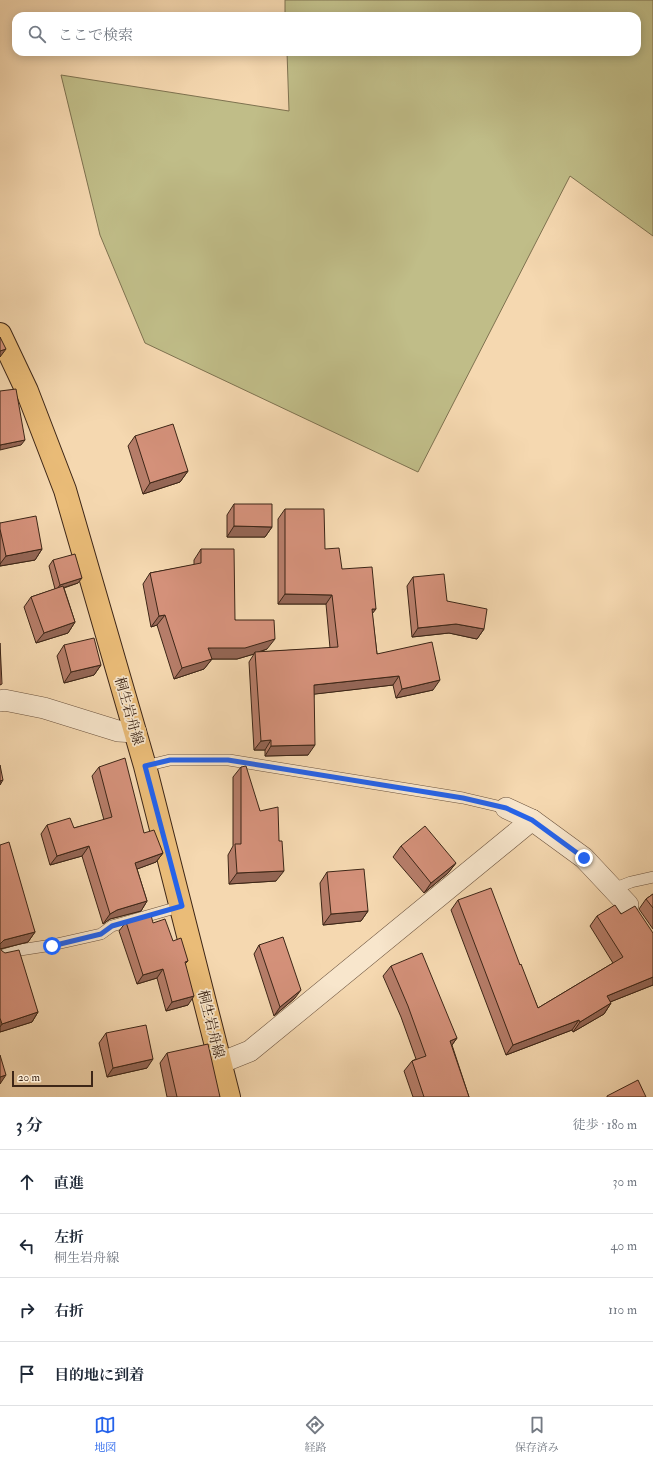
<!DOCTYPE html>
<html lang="ja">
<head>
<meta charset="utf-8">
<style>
  :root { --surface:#fff; --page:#f6f6f7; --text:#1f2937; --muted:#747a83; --line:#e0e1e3; --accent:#2563eb }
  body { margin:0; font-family:"IM FELL Double Pica","Noto Serif JP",serif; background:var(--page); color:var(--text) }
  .scale { position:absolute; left:12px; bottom:10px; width:81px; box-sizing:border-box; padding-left:4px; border:2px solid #3d2617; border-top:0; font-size:11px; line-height:14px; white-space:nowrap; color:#3d2617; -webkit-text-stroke:3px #f8e6cc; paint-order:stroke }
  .stop { position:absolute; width:12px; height:12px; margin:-9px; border:3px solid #2563eb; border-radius:50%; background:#fff }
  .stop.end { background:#2563eb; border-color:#fff; box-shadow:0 1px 4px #0008 }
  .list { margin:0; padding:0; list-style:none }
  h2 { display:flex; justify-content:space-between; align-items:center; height:52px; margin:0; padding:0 16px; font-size:17px }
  h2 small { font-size:13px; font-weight:400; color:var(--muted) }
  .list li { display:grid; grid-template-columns:26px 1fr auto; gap:12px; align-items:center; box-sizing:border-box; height:64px; padding:0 16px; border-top:1px solid var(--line) }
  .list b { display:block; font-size:15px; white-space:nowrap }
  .list p { margin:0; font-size:13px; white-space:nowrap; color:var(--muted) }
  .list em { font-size:13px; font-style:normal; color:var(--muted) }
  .icon { flex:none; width:22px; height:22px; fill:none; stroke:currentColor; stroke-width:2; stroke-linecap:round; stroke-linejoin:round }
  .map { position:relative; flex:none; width:653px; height:1097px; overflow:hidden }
  .search { position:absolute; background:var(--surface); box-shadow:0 2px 10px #0003; left:12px; right:12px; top:12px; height:44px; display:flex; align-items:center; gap:10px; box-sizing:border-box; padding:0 14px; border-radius:12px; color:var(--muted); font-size:15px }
  .sheet { height:308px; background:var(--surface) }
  nav { display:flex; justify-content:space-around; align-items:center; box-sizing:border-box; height:56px; border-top:1px solid var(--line); background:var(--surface); font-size:11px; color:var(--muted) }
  nav a { display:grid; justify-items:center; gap:2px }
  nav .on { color:var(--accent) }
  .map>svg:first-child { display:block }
  .green { fill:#c0bd88; stroke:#7e7250 }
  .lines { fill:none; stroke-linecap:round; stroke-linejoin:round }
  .lane-casing { stroke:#6b523d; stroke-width:12 }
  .street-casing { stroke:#6b523d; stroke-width:22 }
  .primary-casing { stroke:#3d2617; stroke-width:24 }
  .lane { stroke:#f8e6cc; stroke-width:11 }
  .street { stroke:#f8e6cc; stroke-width:21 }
  .primary { stroke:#eabc78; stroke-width:22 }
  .wall { fill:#b67d69; stroke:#3d2617 }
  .shaded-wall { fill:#946655; stroke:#3d2617 }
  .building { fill:#d4917a; stroke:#3d2617 }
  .route { stroke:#2563eb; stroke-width:5 }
  .labels { text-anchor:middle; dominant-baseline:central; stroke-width:3.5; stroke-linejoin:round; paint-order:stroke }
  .street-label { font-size:14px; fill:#3d2617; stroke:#f8e6cc }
</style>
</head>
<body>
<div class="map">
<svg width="653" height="1097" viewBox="0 0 653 1097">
  <rect width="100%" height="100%" fill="#f5d8b0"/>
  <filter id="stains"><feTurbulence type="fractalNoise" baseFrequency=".005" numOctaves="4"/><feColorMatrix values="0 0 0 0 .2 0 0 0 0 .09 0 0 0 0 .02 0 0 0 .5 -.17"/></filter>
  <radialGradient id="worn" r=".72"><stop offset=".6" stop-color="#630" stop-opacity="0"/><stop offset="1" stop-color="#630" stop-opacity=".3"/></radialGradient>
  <path class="green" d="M285,0H653V236L570,176L418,472L145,343L100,235L61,75L289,111L287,52H637V16H285Z"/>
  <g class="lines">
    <g class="lane-casing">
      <g id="lane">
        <path d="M145,766L170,760H229L463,798L506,808"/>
        <path d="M613,889L631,882L653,877"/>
        <path d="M0,956L20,950L52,945L101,934L112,926L182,906"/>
      </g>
    </g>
    <g class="street-casing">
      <g id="street">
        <path d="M0,701L4,700L44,708L118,731L136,732"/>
        <path d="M506,808L532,820L584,858L628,905"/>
        <path d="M220,1063L250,1051L532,820"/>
      </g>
    </g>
    <g class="primary-casing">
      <path id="primary" d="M0,334L27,391L65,490L145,766L229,1097"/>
    </g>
    <use href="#lane" class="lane"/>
    <use href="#street" class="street"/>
    <use href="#primary" class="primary"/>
  </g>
  <g class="wall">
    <path d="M135,436L188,471L180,482L143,494L128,446Z"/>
    <path d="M234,504L272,527L265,537H227V515Z"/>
    <path d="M285,509L325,549L376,609L372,613L377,654L433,690L396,698L393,685L314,694L308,755L265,756V750H254L249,662L254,654L237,659H212L204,669L174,679L157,625L151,627L143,584L150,573L194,565V560L201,549L235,620L267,649L260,652L330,648L326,604H278V519Z"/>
    <path d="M0,523L42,549L35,560L0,566Z"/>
    <path d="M53,560L78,583L64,588L75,622L68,633L36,643L24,607L31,597L55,589L49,566Z"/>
    <path d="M413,577L447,601L484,629L477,639L449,633L412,637L407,586Z"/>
    <path d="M64,645L101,665L94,675L64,683L57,656Z"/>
    <path d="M99,767L144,833L163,853L156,862L137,869L147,901L141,911L110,919L103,924L82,856L50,865L41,834L47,825L74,828L104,820L92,776Z"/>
    <path d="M241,767L260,811L279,841L276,881L229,884L228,855L233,846V777Z"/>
    <path d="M0,845L35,932L28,942L0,949L38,1012L32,1022L0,1032Z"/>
    <path d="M401,846L456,863L448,873L424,893L393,857Z"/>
    <path d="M327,872L368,911L361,921L323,925L320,883Z"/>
    <path d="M653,894V929L639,909L646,899Z"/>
    <path d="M458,900L520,965L538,1008L613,963L590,926L597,916L621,914L653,933V985L610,1002L611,1003L604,1014L573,1032L572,1030L506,1055L451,910Z"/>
    <path d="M126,922L153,923L173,941L188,961L185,964L188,1005L166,1011L157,978L137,984L119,931Z"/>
    <path d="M259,945L295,998L274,1016L254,954Z"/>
    <path d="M391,966L457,1038L452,1045L469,1097H413L404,1071L412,1061L416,1059L401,1017L383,976Z"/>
    <path d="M106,1033L147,1068L107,1077L99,1043Z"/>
    <path d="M167,1053L220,1097H167L160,1063Z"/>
  </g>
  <g class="shaded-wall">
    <path d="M6,349L0,357V351Z"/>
    <path d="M25,440L21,445L0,450V445Z"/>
    <path d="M188,471L180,482L143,494L150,483Z"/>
    <path d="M234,526L272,527L265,537H227Z"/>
    <path d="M42,549L35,560L0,566V564L6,556Z"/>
    <path d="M82,578L78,583L56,590L60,585Z"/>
    <path d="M285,594L332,595L326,604H278Z"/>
    <path d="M372,609H376L369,618Z"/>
    <path d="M165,615L157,625L151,627L159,616Z"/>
    <path d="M75,622L68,633L36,643L44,633Z"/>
    <path d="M456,624L484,629L477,639L449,633L412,637L418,628Z"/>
    <path d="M275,639L267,649L255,653V652L254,654L237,659H212L204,669L174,679L182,668L208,648Z"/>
    <path d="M101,665L94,675L64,683L71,672Z"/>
    <path d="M399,676L393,685L307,695L314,685Z"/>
    <path d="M440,680L433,690L396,698L402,689Z"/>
    <path d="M271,740L265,750H254L261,741Z"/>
    <path d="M315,745L308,755L265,756L271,746Z"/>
    <path d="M3,780L0,785V781Z"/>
    <path d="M89,846L82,856L50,865L57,856Z"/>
    <path d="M163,853L156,862L129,872L135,863Z"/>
    <path d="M456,863L448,873L424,893L431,883Z"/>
    <path d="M284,871L276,881L229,884L237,873Z"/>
    <path d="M147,901L141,911L110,919L103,924L110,914L117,910Z"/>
    <path d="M368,911L361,921L323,925L331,914Z"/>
    <path d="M35,932L28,942L0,949V944L4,940Z"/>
    <path d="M163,969L157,978L137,984L143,975Z"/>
    <path d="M653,977V985L600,1006L607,996Z"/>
    <path d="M301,990L295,998L274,1016L280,1007Z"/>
    <path d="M194,996L188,1005L166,1011L172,1002Z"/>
    <path d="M611,1003L604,1014L573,1032L580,1022Z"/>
    <path d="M38,1012L32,1022L0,1032V1027L2,1024Z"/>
    <path d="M579,1020L572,1030L506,1055L513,1045Z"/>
    <path d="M457,1038L449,1049L450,1041Z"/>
    <path d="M153,1059L147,1068L107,1077L113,1068Z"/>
    <path d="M6,1075L0,1084V1077Z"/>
  </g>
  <g class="building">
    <path d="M0,337L6,349L0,351Z"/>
    <path d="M16,389L25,440L0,445V391Z"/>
    <path d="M173,424L188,471L150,483L135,436Z"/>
    <path d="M234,504H272V527L234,526Z"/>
    <path d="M285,509H324L325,549L339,548L342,569L372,567L376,609H372L377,654L432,642L440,680L402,689L399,676L314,685L315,745L271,746V740L261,741L255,652L338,647L332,595L285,594Z"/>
    <path d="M36,516L42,549L6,556L0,529V523Z"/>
    <path d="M201,549H234L235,620H274L275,639L245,648H208L212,659L182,668L165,615L159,616L150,573L201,563Z"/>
    <path d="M75,554L82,578L60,585L53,560Z"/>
    <path d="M444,574L447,601L487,609L484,629L456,624L418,628L413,577Z"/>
    <path d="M63,586L75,622L44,633L31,597Z"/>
    <path d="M94,638L101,665L71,672L64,645Z"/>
    <path d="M0,643L2,684L0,685Z"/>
    <path d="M125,758L144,833L154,830L163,853L135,863L147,901L117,910L110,914L89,846L57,856L47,825L70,818L74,828L112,817L99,767Z"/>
    <path d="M0,765L3,780L0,781Z"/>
    <path d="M246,766L260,811L278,807L279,841H282L284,871L237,873L235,844H241V767Z"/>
    <path d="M425,826L456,863L431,883L401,846Z"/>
    <path d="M9,842L35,932L4,940L0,944V845Z"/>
    <path d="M364,869L368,911L331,914L327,872Z"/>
    <path d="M491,888L520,965L521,964L538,1008L623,957L597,916L615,905L621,914L635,906L653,933V977L607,996L611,1003L580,1022L579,1020L513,1045L458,900Z"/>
    <path d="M653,894V908L646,899Z"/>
    <path d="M151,915L153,923L165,919L173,941L181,938L188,961L185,962L194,996L172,1002L163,969L143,975L126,922Z"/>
    <path d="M283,937L301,990L280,1007L259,945Z"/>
    <path d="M0,948L2,951L5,953L19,950L38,1012L2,1024L0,1018Z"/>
    <path d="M422,953L457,1038L450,1041L469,1097H424L412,1061L426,1056L408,1006L391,966Z"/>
    <path d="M146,1025L153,1059L113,1068L106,1033Z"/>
    <path d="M208,1044L220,1097H177L167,1053Z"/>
    <path d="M0,1055L6,1075L0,1077Z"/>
    <path d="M638,1080L646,1097H607V1096Z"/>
  </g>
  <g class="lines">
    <path class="route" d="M52,946L101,934L112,926L182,906L145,766L170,760H228L463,798L506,808L532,820L584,858"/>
  </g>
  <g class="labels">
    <g class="street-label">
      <text transform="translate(129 711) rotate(74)">桐生岩舟線</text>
      <text transform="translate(211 1024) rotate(76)">桐生岩舟線</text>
    </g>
  </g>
  <rect width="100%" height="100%" filter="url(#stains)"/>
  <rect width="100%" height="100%" fill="url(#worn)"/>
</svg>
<div class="scale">20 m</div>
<div class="stop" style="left:52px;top:946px"></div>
<div class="stop end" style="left:584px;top:858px"></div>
<div class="search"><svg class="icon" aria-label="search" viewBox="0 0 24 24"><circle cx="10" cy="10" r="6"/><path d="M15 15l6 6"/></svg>ここで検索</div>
</div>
<section class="sheet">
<h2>3 分<small>徒歩 · 180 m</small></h2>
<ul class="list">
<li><svg class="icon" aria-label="ahead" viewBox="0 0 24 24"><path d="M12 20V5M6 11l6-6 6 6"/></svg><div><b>直進</b></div><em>30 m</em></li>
<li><svg class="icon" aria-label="left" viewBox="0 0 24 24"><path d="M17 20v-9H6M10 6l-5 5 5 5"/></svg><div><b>左折</b><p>桐生岩舟線</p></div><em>40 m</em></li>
<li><svg class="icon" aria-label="right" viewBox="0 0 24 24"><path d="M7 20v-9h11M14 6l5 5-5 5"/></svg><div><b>右折</b></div><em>110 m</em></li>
<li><svg class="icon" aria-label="arrive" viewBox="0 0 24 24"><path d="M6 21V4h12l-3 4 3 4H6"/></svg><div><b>目的地に到着</b></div></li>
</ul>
</section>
<nav>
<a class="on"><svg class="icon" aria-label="map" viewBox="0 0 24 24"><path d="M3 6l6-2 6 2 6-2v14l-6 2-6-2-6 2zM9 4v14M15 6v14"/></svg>地図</a>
<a><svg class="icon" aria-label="directions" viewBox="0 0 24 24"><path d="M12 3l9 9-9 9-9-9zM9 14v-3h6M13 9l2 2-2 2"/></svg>経路</a>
<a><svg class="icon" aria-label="saved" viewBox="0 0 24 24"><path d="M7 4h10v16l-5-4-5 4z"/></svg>保存済み</a>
</nav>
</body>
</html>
